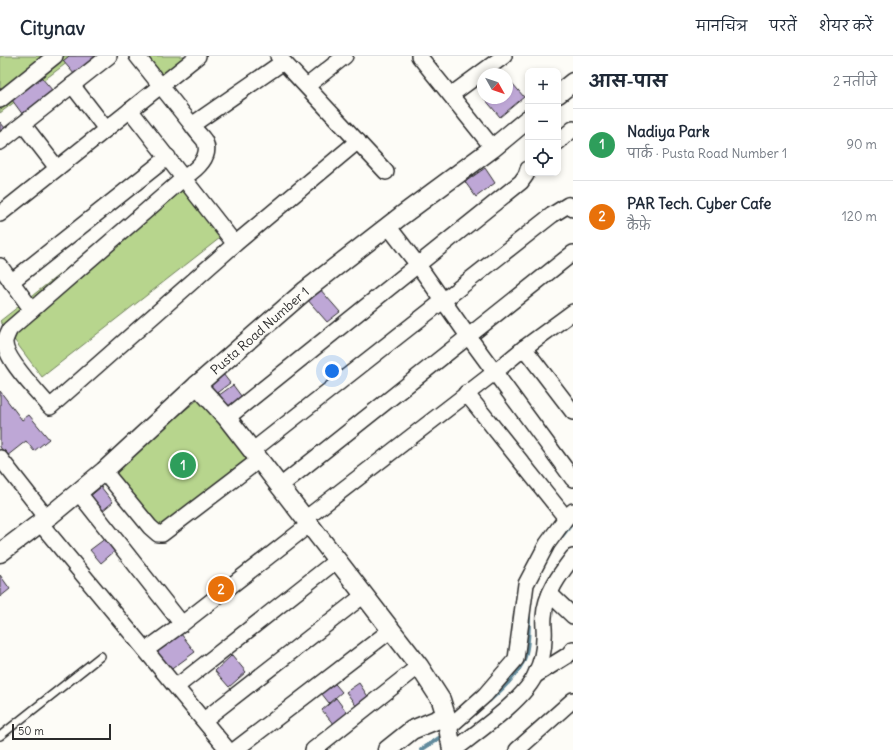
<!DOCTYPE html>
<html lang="hi">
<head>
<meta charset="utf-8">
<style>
  :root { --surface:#fff; --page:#f6f6f7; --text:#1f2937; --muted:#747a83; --line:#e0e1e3; --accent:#111827 }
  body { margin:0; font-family:Delius,"Playpen Sans Deva",sans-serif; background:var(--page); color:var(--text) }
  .controls { position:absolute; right:12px; top:12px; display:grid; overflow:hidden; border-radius:8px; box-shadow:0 2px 6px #0003 }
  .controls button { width:36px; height:36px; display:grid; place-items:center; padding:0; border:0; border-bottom:1px solid var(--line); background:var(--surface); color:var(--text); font:20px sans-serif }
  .compass { position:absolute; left:477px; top:12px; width:36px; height:36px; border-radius:50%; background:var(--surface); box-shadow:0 2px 6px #0003; rotate:130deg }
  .scale { position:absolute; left:12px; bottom:10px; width:99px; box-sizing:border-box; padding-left:4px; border:2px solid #2b2b2b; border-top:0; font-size:11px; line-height:14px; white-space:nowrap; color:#2b2b2b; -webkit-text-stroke:3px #fdfcf7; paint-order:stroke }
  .you { position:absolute; left:332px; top:315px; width:14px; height:14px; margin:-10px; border:3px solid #fff; border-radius:50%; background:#1a73e8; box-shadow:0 0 0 6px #1a73e833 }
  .badge { display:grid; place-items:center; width:26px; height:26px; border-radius:50%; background:var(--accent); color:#fff; font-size:13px; font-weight:700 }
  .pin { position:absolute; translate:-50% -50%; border:2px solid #fff; box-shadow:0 1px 4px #0006 }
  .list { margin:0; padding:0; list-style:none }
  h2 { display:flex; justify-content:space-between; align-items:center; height:52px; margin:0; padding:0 16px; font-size:17px }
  h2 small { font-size:13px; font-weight:400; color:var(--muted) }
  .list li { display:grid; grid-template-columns:26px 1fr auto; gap:12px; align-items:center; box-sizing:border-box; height:72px; padding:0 16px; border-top:1px solid var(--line) }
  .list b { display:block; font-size:15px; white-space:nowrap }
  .list p { margin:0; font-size:13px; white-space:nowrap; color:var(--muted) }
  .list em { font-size:13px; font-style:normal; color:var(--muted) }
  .icon { flex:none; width:22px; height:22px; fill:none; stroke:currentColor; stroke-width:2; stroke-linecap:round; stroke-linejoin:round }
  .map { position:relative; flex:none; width:573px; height:694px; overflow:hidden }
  header { display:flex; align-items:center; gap:24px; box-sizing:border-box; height:56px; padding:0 20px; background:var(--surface); border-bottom:1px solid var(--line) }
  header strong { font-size:19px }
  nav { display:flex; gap:22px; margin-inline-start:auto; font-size:14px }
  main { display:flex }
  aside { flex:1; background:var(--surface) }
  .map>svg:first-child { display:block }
  .green { fill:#b7d58d; stroke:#71805c }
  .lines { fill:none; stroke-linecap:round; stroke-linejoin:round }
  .stream { stroke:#628b9c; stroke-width:4 }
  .building { fill:#bea7d6; stroke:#2b2b2b }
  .service-casing { stroke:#2b2b2b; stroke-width:10 }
  .minor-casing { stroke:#2b2b2b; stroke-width:18 }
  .tertiary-casing { stroke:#2b2b2b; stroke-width:21 }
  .service { stroke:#fdfcf7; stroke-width:7 }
  .minor { stroke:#fdfcf7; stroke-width:15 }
  .tertiary { stroke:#fdfcf7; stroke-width:18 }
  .labels { text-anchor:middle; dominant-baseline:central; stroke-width:3; stroke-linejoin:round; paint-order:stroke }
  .street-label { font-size:13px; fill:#2b2b2b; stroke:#fdfcf7 }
</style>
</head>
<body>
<header>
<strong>Citynav</strong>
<nav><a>मानचित्र</a><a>परतें</a><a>शेयर करें</a></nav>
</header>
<main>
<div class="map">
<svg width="573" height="694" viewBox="0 0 573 694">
  <rect width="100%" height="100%" fill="#fdfcf7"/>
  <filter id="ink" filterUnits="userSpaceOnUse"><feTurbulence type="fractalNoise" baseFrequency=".025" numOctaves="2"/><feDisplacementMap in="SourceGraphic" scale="8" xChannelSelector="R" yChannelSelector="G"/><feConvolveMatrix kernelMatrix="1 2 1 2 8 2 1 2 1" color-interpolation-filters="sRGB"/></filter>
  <g filter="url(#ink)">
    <g class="green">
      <path d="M0,0H76L0,57Z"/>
      <path d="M143,0H198L166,25Z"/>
      <path d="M177,126L220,182L42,321L0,265Z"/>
      <path d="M204,339L259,404L154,475L108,415Z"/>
    </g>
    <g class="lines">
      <g class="stream">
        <path d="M562,480L573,466"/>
        <path d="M489,645C502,634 515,621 523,606C528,596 529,571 529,560"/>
        <path d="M421,694L445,678"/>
      </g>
    </g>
    <g class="building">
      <path d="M69,0H97L75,19L63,5Z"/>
      <path d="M41,21L53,35L23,59L12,44Z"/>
      <path d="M507,21L524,41L500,61L484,42H507Z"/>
      <path d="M0,66L6,73L0,77Z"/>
      <path d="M485,112L495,127L476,141L465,126Z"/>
      <path d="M319,232L340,256L327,266L306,242Z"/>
      <path d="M220,314L230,327L214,339L204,326Z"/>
      <path d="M233,329L244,344L230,355L218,340Z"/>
      <path d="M0,335L22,364L29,359L49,383L34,395L26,385L7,400L0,391Z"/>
      <path d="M101,431L113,446L101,456L89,441Z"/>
      <path d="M106,482L116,494L101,507L90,494Z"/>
      <path d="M0,519L10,533L0,541Z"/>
      <path d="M181,578L195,596L169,615L155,597Z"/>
      <path d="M232,599L246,616L229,631L215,615Z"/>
      <path d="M330,622L342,636L329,647L318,633Z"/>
      <path d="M359,627L369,642L357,651L346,636Z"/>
      <path d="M336,642L348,658L334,669L322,654Z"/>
    </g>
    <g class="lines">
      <g class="service-casing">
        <path id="service" d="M0,680L101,600"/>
      </g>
      <g class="minor-casing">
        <g id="minor">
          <path d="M137,0L192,69L283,6"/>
          <path d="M278,0L386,116"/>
          <path d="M419,0L493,92"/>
          <path d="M72,29L106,73"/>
          <path d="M307,30L345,0"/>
          <path d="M451,39L504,0"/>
          <path d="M0,44L55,0"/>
          <path d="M130,54L235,188"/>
          <path d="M23,68L57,112"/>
          <path d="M192,69C195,74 200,79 204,84C213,100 197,113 185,121L10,273C8,277 6,281 5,285C3,302 39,337 50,351L235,188L358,85"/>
          <path d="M0,86L109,0"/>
          <path d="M558,86L573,73"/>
          <path d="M0,158L198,0"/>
          <path d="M388,170L418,209L468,280L573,423"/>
          <path d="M0,210L32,254"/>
          <path d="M11,226L168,101"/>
          <path d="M524,292L573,356"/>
          <path d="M466,337L566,462"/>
          <path d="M227,362L521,126L526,119L528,113"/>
          <path d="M252,395L552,159L568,149L573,153"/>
          <path d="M0,402L47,462"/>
          <path d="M104,415L150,471L158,478H162L259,404"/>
          <path d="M279,431L573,197"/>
          <path d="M78,436L182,568"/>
          <path d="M305,463L495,316L524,292L573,256"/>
          <path d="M40,467L228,694"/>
          <path d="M550,538L573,560"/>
          <path d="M146,594L182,568L310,468"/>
          <path d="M536,619L568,599L573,593"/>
          <path d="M176,631L337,504"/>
          <path d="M204,664L364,539"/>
          <path d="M448,672L485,639L516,603L526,528L547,488L566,462L573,455"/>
          <path d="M235,694L391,574"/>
          <path d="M313,694L419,610"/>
          <path d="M454,694C476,677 527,642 536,617C541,607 544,594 544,582C545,575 543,568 544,561C545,538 560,518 573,501"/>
          <path d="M517,694L573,644"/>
        </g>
      </g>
      <g class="tertiary-casing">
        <g id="tertiary">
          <path d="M558,38L573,26"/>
          <path d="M197,329L227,362L419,610L441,644L446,660L452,694"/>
          <path id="s1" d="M0,497L52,458L104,415L197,329L306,234L401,160L493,92L528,63"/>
          <path d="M387,694L412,674L446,660"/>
        </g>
      </g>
      <use href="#service" class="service"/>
      <use href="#minor" class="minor"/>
      <use href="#tertiary" class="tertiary"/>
    </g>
  </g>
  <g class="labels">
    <g class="street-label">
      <text stroke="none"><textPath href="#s1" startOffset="342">Pusta Road Number 1</textPath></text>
    </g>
  </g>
</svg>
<div class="controls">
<button>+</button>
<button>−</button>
<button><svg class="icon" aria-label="locate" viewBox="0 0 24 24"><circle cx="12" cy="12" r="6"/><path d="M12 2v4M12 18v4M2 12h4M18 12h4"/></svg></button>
</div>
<svg class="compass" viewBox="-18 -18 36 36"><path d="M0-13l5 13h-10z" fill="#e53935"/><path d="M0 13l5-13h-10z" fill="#747a83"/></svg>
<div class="scale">50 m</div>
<div class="you"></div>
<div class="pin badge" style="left:183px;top:409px;background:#2e9e5b">1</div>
<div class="pin badge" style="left:221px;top:533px;background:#e8710a">2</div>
</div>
<aside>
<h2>आस-पास<small>2 नतीजे</small></h2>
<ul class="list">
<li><span class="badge" style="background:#2e9e5b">1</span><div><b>Nadiya Park</b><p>पार्क · Pusta Road Number 1</p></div><em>90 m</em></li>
<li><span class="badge" style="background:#e8710a">2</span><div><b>PAR Tech. Cyber Cafe</b><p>कैफ़े</p></div><em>120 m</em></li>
</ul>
</aside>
</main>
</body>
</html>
